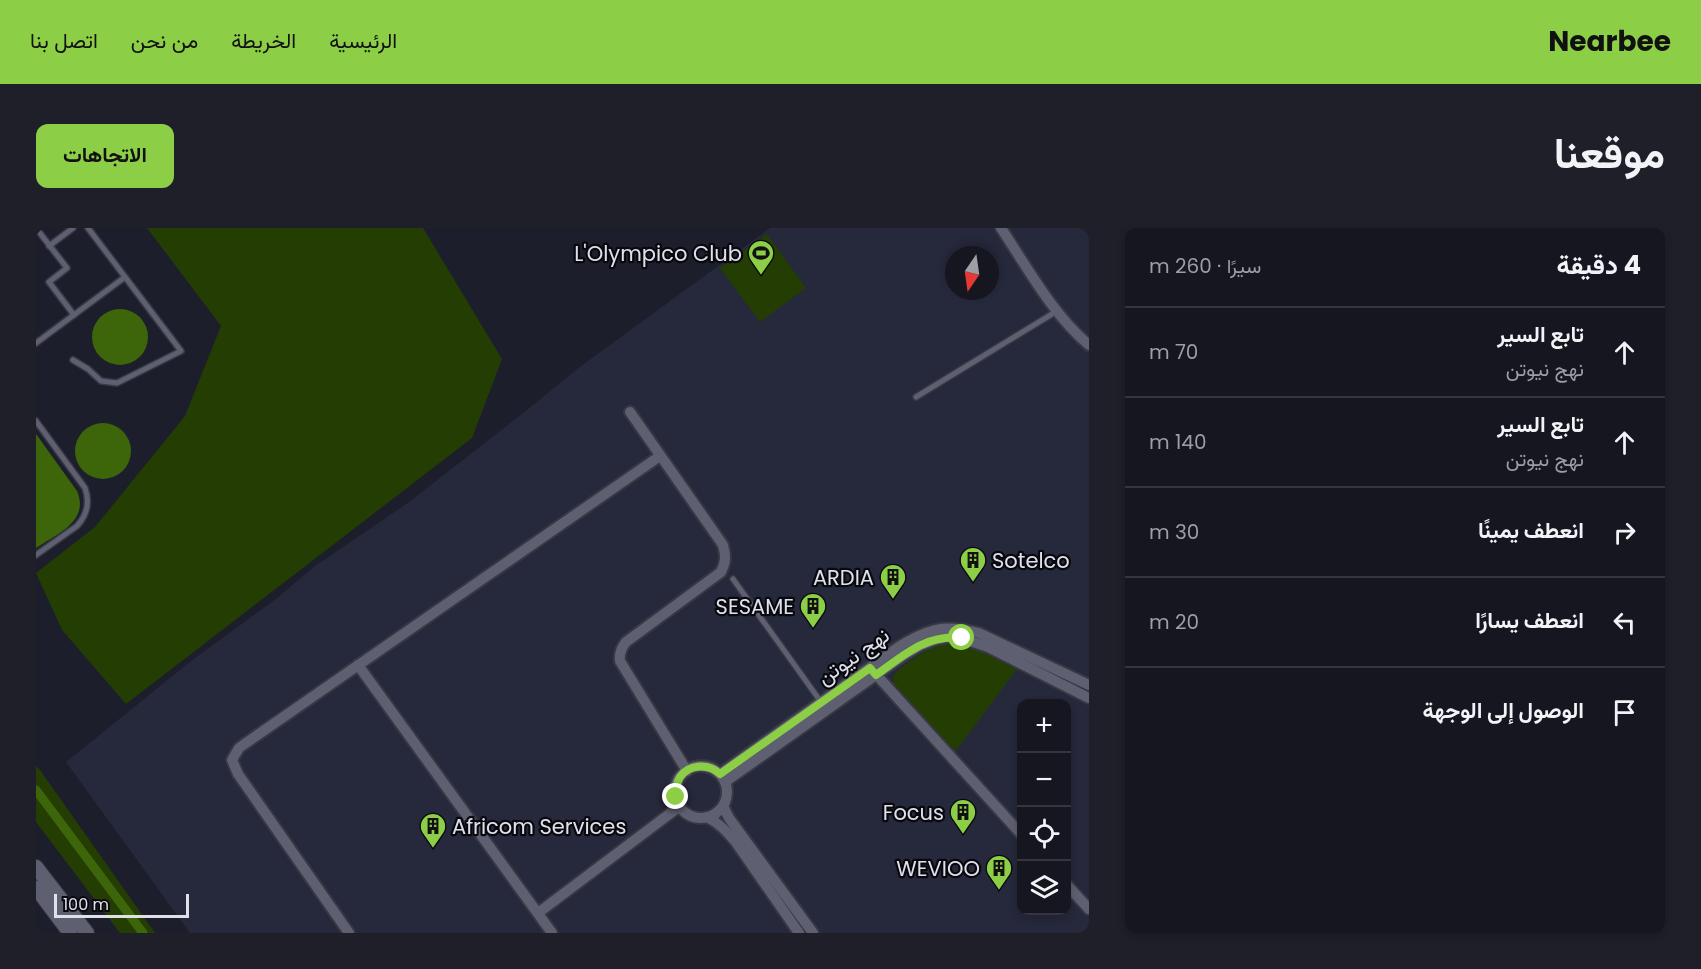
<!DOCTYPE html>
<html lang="ar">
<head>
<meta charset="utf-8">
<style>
  :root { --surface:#161621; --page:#1f1f2a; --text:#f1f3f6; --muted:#9e9fa5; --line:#35353f; --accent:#8cce46 }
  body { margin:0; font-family:Poppins,Vazirmatn,sans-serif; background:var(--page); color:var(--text); direction:rtl }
  .controls { position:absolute; right:18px; bottom:18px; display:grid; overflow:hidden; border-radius:12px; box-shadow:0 3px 9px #0003 }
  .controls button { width:54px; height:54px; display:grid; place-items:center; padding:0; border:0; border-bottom:2px solid var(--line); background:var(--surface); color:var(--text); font:30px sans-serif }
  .compass { position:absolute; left:909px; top:18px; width:54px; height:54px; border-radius:50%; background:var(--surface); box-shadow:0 3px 9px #0003; rotate:193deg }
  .scale { position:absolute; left:18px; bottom:15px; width:135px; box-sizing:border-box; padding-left:6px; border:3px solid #dfe0ea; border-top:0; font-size:16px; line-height:21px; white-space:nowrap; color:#dfe0ea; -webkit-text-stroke:4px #08090f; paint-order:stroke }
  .stop { position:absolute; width:18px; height:18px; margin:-14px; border:4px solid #8cce46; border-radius:50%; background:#fff }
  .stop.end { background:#8cce46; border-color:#fff; box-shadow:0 2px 6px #0008 }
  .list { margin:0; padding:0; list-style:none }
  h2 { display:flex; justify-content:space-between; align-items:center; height:78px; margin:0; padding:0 24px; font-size:26px }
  h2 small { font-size:20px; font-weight:400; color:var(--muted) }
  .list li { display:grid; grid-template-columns:39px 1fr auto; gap:18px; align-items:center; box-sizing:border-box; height:90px; padding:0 24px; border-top:2px solid var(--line) }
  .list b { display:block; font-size:22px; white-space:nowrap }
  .list p { margin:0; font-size:20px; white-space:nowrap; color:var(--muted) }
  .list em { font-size:20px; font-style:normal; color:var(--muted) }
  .icon { flex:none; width:33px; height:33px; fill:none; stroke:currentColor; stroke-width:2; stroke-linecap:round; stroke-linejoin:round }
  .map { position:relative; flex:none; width:1053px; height:705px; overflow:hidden; direction:ltr; border-radius:12px }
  header { display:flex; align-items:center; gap:36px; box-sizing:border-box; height:84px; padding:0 30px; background:var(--accent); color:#111 }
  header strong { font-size:28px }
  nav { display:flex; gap:33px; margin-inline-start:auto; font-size:21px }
  .intro { display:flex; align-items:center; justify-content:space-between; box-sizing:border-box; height:144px; padding:0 36px }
  h1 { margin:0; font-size:42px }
  .button { padding:15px 27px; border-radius:12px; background:var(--accent); color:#111; font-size:21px; font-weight:700 }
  main { display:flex; gap:36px; padding:0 36px }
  aside { flex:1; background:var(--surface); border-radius:12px; box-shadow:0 3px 9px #0003 }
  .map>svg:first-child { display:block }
  .built { fill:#26283b; fill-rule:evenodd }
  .green { fill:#233d03 }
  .water { fill:#3d650a }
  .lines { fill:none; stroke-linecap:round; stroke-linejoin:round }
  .canal { stroke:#3d650a; stroke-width:9 }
  .service-casing { stroke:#373843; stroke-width:8 }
  .minor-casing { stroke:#373843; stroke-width:14 }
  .tertiary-casing { stroke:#373843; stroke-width:16 }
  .service { stroke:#5e5f70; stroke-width:5 }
  .minor { stroke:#5e5f70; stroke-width:10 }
  .tertiary { stroke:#5e5f70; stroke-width:14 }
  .route { stroke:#8cce46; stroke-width:8 }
  .labels { text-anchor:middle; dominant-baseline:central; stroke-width:4.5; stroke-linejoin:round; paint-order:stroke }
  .poi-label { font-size:21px; fill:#dfe0ea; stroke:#08090f; text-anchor:end }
  .street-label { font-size:21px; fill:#dfe0ea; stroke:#08090f }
</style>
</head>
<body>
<header>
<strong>Nearbee</strong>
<nav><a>الرئيسية</a><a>الخريطة</a><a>من نحن</a><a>اتصل بنا</a></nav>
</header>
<div class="intro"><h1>موقعنا</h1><a class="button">الاتجاهات</a></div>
<main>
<aside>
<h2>4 دقيقة<small>سيرًا · 260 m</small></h2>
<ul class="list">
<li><svg class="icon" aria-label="ahead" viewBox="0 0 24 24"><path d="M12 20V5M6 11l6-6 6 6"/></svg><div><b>تابع السير</b><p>نهج نيوتن</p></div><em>70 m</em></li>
<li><svg class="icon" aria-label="ahead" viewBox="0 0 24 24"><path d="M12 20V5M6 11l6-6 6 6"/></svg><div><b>تابع السير</b><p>نهج نيوتن</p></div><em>140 m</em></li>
<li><svg class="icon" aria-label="right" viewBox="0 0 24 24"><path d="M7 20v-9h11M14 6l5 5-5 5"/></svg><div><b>انعطف يمينًا</b></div><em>30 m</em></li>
<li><svg class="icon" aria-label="left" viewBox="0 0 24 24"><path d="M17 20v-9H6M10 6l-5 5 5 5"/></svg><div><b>انعطف يسارًا</b></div><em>20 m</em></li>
<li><svg class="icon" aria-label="arrive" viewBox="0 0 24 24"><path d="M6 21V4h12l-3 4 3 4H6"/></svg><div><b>الوصول إلى الوجهة</b></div></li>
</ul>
</aside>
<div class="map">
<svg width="1053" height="705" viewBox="0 0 1053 705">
  <rect width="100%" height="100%" fill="#1d1e2c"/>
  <path class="built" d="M734,0H1053V705H154L30,534L155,433L240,371L279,338L373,274L491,182L541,141ZM918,27H954V63H918ZM986,476H1030V682H986Z"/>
  <g class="green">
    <path d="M111,0H387L466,131L436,210L90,476L26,402L0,345L59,299L149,188L185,98Z"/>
    <path d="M731,6L770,60L724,94L684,40Z"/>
    <path d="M910,416C938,417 958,428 981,441L919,524L857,455L858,446C875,432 889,420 910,416Z"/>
    <path d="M0,538L4,542L119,705H84L0,594Z"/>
  </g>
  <g class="water">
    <circle cx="84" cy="109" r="28"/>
    <circle cx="67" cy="223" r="28"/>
    <path d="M0,206L41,263C54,293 21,306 0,320Z"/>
  </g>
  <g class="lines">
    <path class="canal" d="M0,562L107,705"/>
    <g class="service-casing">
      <g id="service">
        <path d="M0,0L31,40L13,54L38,87"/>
        <path d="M13,18L37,0"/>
        <path d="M0,115L89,49"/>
        <path d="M37,132L52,141L65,153L81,155L145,123L52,0"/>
        <path d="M880,169L1021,83"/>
        <path d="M0,193L49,260C54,274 51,287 41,298L0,327"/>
        <path d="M697,351L785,474"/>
      </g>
    </g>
    <g class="minor-casing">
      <g id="minor">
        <path d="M965,0C991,39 1017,87 1053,117"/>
        <path d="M594,184L687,317C690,328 690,334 685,344L590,414C585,420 583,425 584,433L651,543"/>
        <path d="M322,437L516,705"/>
        <path d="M836,442L986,607"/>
        <circle cx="665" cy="564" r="26"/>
        <path d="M684,546L864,418C894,400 909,396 943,405L1053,457"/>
        <path d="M689,554L868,427L885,417L898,412L911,409L925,410L952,419L1053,470"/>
        <path d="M687,578L693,590L777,705"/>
        <path d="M671,589C683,595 690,603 699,613L763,705"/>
        <path d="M1030,656L1053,681"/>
        <path d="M502,685L644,578"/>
        <path d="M313,705L202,546L196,532L203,520L210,515L624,228"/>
      </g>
    </g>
    <g class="tertiary-casing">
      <g id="tertiary">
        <path d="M0,639L51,705"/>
        <path d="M0,660L34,705"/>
      </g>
    </g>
    <use href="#service" class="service"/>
    <use href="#minor" class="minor"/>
    <use href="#tertiary" class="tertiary"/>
  </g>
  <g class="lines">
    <path class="route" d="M640,569C640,562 640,555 644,549C653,536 673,535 684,546L834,440L840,447C868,427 890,406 926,410"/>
  </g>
  <defs>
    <g id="stadium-pin" transform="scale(1.35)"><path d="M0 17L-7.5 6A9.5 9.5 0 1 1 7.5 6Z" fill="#8cce46" stroke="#08090f"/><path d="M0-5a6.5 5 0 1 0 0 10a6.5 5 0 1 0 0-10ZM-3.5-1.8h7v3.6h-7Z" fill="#111"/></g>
    <g id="building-pin" transform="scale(1.35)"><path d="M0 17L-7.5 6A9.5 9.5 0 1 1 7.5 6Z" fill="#8cce46" stroke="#08090f"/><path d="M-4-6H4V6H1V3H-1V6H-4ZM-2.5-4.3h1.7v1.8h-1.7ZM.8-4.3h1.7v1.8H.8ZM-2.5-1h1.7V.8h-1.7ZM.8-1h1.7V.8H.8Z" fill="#111"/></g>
  </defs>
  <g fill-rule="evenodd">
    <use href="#stadium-pin" x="725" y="25"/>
    <use href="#building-pin" x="937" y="332"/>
    <use href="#building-pin" x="857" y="349"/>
    <use href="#building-pin" x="777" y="378"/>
    <use href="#building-pin" x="927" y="584"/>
    <use href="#building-pin" x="397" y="598"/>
    <use href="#building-pin" x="963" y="640"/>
  </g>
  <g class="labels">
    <g class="poi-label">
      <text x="706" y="25">L'Olympico Club</text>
      <text x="956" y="332" text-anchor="start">Sotelco</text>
      <text x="838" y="349">ARDIA</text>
      <text x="758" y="378">SESAME</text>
      <text x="908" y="584">Focus</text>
      <text x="416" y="598" text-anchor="start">Africom Services</text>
      <text x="944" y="640">WEVIOO</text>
    </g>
    <g class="street-label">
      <text transform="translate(817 428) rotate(-35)">نهج نيوتن</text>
    </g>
  </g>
</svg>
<div class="controls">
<button>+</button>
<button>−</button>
<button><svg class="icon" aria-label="locate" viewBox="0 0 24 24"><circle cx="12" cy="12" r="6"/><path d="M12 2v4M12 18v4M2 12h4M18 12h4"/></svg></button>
<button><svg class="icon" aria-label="layers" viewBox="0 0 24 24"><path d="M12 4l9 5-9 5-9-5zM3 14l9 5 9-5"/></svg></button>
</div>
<svg class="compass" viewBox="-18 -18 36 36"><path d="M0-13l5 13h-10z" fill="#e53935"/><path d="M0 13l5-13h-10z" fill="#9e9fa5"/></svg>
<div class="scale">100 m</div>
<div class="stop" style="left:926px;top:410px"></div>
<div class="stop end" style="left:640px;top:569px"></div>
</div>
</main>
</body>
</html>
